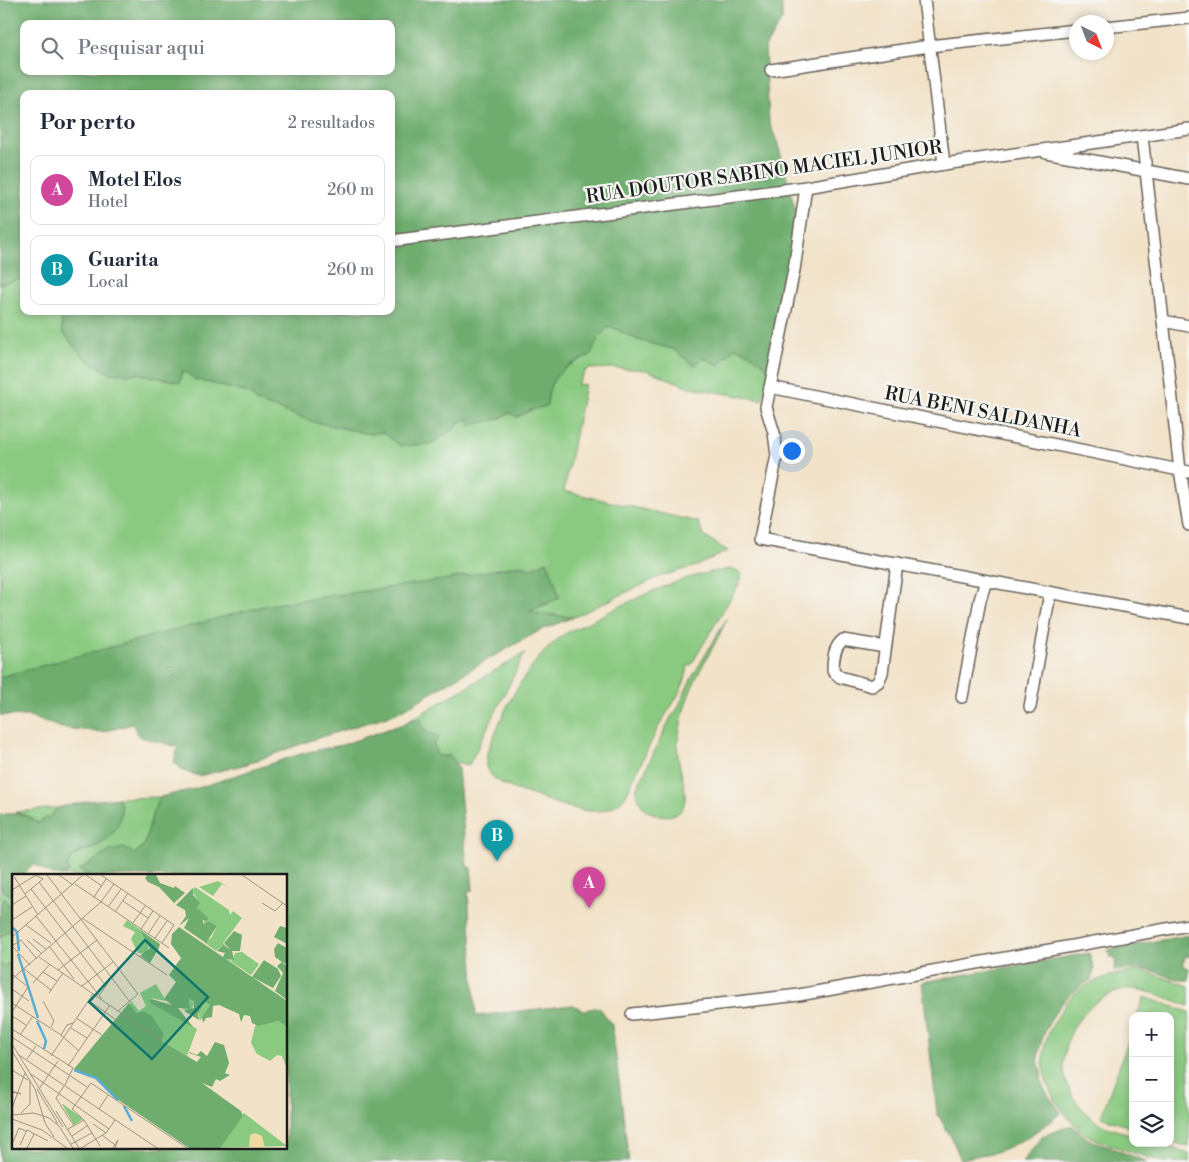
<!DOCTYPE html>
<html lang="pt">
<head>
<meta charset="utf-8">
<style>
  :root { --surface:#fff; --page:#f2f2f3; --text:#1f2937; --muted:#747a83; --line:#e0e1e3; --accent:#1f6fb2 }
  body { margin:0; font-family:"Libre Bodoni",serif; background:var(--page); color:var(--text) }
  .controls { position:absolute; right:15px; bottom:15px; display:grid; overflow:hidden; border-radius:10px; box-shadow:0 2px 8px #0003 }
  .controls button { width:45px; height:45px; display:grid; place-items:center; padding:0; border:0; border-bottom:1px solid var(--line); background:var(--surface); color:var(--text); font:25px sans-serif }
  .compass { position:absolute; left:1069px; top:15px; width:45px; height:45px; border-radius:50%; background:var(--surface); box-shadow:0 2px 8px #0003; rotate:138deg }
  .you { position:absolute; left:791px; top:450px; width:18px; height:18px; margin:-12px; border:4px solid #fff; border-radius:50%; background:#1a73e8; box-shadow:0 0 0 8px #1a73e833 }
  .badge { display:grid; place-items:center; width:32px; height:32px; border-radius:50%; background:var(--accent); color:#fff; font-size:16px; font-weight:700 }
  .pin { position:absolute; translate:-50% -41px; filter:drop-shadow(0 1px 2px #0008) }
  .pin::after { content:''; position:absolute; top:26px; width:18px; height:15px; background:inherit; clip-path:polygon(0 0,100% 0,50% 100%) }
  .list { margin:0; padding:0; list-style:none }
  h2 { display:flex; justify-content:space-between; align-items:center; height:65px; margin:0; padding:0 20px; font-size:21px }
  h2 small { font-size:16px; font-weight:400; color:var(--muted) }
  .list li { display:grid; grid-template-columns:32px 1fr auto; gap:15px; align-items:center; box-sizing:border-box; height:70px; margin:0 10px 10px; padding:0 10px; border:1px solid var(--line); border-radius:10px }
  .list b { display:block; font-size:19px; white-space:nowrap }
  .list p { margin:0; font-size:16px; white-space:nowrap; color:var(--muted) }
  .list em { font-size:16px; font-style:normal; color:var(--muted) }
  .icon { flex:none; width:28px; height:28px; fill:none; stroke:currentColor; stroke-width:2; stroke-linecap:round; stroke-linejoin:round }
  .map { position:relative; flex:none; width:1189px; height:1162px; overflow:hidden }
  .search { position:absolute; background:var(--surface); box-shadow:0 2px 8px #0003; left:20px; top:20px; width:375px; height:55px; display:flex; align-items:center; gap:12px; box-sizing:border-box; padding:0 18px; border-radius:10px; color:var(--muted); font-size:19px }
  .panel { position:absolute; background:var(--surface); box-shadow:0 2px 8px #0003; left:20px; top:90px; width:375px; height:225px; border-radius:10px }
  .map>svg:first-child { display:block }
  .green { fill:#89c980; stroke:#52724e }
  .forest { fill:#6ead6e; stroke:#456445; fill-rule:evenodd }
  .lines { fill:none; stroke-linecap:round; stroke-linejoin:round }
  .minor-casing { stroke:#676158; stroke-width:14 }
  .minor { stroke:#fff; stroke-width:11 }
  .labels { text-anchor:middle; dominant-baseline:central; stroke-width:4.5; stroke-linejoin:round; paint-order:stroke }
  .street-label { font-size:19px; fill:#1c1c1c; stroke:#f6f6f2 }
  .inset-river { fill:none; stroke:#58add4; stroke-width:2.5 }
  .inset-road { fill:none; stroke:#9c9383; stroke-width:1 }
  .view { fill:#0f766e; fill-opacity:0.15; stroke:#0f766e; stroke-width:2.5 }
  .inset-edge { fill:none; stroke:#1c1c1c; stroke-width:2.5 }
</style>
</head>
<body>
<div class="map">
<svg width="1189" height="1162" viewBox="0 0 1189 1162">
  <rect width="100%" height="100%" fill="#f6f6f2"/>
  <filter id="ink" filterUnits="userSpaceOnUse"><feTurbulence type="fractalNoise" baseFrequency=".02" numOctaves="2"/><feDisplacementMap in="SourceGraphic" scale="10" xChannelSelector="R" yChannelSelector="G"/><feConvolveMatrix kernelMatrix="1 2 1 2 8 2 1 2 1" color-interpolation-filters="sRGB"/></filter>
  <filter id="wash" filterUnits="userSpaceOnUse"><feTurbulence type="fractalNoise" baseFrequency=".0096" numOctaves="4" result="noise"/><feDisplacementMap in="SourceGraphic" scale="20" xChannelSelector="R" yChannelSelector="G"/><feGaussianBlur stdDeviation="1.12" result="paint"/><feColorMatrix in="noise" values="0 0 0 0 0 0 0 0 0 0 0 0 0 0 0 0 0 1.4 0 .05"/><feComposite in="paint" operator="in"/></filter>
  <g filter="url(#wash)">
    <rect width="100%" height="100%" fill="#f2e2c8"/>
    <g class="green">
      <path d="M24,278V311H62V331L75,348L88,360L109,373L140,374L180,382L183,370L194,379L248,393L257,402L370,434L382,432L457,427L459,422L471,419L469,425L498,419L510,413L517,417L531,410L546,406C548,400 548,389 552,383C559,370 576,360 590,356L599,337L610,326L638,340L673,349L694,366L701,358L708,360L727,357L735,347L750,352L770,370L762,400L689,387L647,370L615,368L587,369L577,385L585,384L564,491L698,522L704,536L728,551L696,566L661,576L574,617L542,614L529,611L548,604L547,561L532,568L519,565L56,663L0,677V280Z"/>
      <path d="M733,569L739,572L742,577L739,584L691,665H688C686,689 668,709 657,730C648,748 640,766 631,784C629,788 627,794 624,798C621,803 611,808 605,810C586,815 554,803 535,796C520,791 495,785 487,769C482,757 493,740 497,729C509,698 532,660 558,639C567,631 580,627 591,621C634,599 684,573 733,569Z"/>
      <path d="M727,618C717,643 701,665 691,690C684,706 680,725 678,742C674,763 692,792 682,809C675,820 651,816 644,808C639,803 638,796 636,790L671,717L677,710L690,681Z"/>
      <path d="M525,653L469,765L454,762L451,756H437C433,738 427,732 414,719L405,723Z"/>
      <path d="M160,797L153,812L145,843L135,854L79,870L92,876H59L68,873L66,865C74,856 80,851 92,849L122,806L118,798Z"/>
      <path d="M57,808L52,815L38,823L28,816L15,812Z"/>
      <path d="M0,885L4,891L14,898V963L7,964L5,968L0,964V938L10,930L5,899L0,910Z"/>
      <path d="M1133,971H1144L1189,986V1006C1175,1001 1144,988 1131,989C1109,991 1089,1004 1077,1022C1054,1058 1061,1093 1094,1120C1104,1128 1120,1131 1133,1135V1143H1158L1189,1154V1162C1181,1162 1174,1162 1166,1162C1155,1161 1097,1141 1087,1135C1077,1128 1070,1120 1063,1111C1039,1080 1036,1049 1058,1016C1062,1009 1067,1001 1073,995C1089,980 1112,975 1133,971Z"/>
      <path d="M1144,997L1189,1012V1147L1170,1141V1016H1137Z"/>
      <path d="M1133,1028V1128L1101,1117Z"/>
    </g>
    <g class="forest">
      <path d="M0,0H782V20L765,47L769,122L778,144L798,220L770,371C760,359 750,353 735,347L720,365L702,358L695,366L673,349L638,340L610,326L599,337L590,356C576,360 559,370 552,383C548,389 548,400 547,406L531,410L517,417L510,413L498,419L469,426L471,419L459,422L457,427L431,444L400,446L382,432L370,434L314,422L257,402L248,393L194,379L183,370L180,382L140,374L109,373L88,360L75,348L62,331V311H391V94H24V278L0,284ZM24,24H391V71H24Z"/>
      <path d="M547,561L556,584L559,598L530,611L542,614L574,617L541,630L478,665L408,707L394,714L312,740L247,764L199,776L183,771L174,762L178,747L140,737L132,724L103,732L62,728L28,716L0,715V677L267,605L448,579L519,565L532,568Z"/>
      <path d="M420,718L425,731L440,737L434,743L437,756H451L458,768L467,867H471L473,890L468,891L476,1016L572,1005L584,1010L599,1007L612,1025L629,1162H0V964L5,967L7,964L14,963V1054L12,1059L14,1065V1148H286V876H92L79,870L110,851L124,848L135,854L145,843L153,812L160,797L198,788L303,753L342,745Z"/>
      <path d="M118,798C128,818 112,840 93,848C88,851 83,850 78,853C73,856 70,861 67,865L69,873C50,879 50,873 34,864L29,868L23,876H14V898L4,891L0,885V815C17,812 23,813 38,823L52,815L57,808L88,801Z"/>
      <path d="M4,898C13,907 12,918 10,930L0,938V910Z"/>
      <path d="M1189,935V957L1185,956L1183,966L1189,968V980C1173,982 1159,970 1142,969C1132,968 1123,971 1114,970L1116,960L1110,957L1107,950Z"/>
      <path d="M1089,953L1094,970L1091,980C1062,995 1043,1025 1038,1057C1038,1062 1040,1067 1041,1072C1042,1076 1041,1080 1042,1083C1045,1093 1055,1104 1061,1112C1047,1126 1011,1149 992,1153C981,1155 972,1156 961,1160L951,1137L937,1113L922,982Z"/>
      <path d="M1072,1125L1088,1139L1148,1162H1022L1042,1136Z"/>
    </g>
  </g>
  <g filter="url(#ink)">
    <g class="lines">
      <g class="minor-casing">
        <g id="minor">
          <path d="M924,0L944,164"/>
          <path d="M1106,27L1189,18"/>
          <path d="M771,70L929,46L1076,30"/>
          <path d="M1142,136L1180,470L1189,525"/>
          <path d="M1046,152L1189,179"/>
          <path d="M806,187L794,270L766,407L774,433L777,455L760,539L1189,618"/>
          <path d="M391,241L806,187L944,164L1189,129"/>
          <path d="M1163,321L1189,326"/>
          <path d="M770,387L1189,472"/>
          <path d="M885,647L843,640C834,647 833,659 833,671L840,677L872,686L878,682L882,673L897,564"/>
          <path d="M962,697L980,600L986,581"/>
          <path d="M1030,707L1050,593"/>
          <path d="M632,1014L799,995L1189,925"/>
        </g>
      </g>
      <use href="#minor" class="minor"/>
    </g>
  </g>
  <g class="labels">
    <g class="street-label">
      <text transform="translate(764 172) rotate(-8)">RUA DOUTOR SABINO MACIEL JUNIOR</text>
      <text transform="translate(983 412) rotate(11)">RUA BENI SALDANHA</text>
    </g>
  </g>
  <g transform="translate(12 874)">
    <rect width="275" height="275" fill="#f2e2c8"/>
    <path d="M206,7L218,14L210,10L201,22L187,13ZM183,13L217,36L218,41L221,37L230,44L211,69L217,75L211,71L204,77L192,68L199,64L205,52L197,47L191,50L194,43L188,38L185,41L186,27L180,17ZM115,46L127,55L137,72L134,80L126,79L119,65L123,58L111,52ZM230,78L247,90L239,101L212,83L220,87L223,79ZM144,110L154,127L139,124L142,127L138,129L185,155L175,182L150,167L152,160L141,144L131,137L123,139L118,131L119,127L127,137L134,132L128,119ZM177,125L182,129L180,135L186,132L187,136L192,128L198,131L188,147L186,136L184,140L170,135H178ZM266,147L275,153V195L270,182L265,181L258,187L245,180L239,169L243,152ZM161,228L229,237V242L232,239L275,272L198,274ZM50,230H51L71,245L62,251Z" fill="#89c980"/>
    <path d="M124,1H144L148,9L162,14L163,12L173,19L162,29L147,13L136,8L133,4L135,1ZM181,14V21L188,29L185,34L196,44L195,47L191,46V50L197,47L205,52L194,69L172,54L177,44L167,52L174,42L173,36L164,31ZM268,52L275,54V70L262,63ZM167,53L211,83L213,79L205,77L211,71L219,76L212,69L222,57L230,61L228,77H220L222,86L214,85L240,103L252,86L266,95L269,102L261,114L240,103L275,127V153L266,147L246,152L240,149L238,142L232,141L229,148L227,140L207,131L201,132L200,143L194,144L191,149L190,143L198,131L192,128L186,140L187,146L172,137L182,134V128L177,125L178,135L166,134L182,154L138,129L139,125L160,131L152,125L164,108L157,101L169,84L159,70L160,60ZM127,55L148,70L146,77L139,75L145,77L138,89L128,82L138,74ZM266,69L275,74V90L270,88L275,92V126L263,117L271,99L265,92L270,88L263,83L262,75ZM117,129L124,139L131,137L140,142L152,160L150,167L185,188L189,183L177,179V178L185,181L189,177L195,182L203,168L212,171L217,189L213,199L218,201L208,207L204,205L200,213L190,209L229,237L231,242L208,274H177L102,223L85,204L62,195Z" fill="#6ead6e"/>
    <path d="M243,259L250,262L253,274L237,273L238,261Z" fill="#eeda9e"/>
    <path class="inset-river" d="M0,53L5,58L7,77M6,80L26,144M25,147L34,167L32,175M62,196L84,204L106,226M112,232L120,247"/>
    <path class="inset-road" d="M1,1L26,41M35,1L126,120L106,137M47,1L61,11M74,1L90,12M89,1L162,51L150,69M230,1L275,32M27,8L118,128M63,10L157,74M19,15L94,112M0,16L24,1M13,20L31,5L23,1M82,23L94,5M111,27L136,44M250,29L263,37L271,29M0,31L14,22M96,33L109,15M103,38L116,19M24,42L90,125M70,44L155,101M0,46L20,33M121,49L133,32M14,51L39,69M129,55L141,37M136,60L148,42M0,63L71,1M143,64L155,47M21,65L34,75M15,66L30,80M0,72L9,66L25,85M0,72L18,91M37,72L62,105M27,83L150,167M12,95L39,116M46,96L85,66M31,98L45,107M0,100L16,113L0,138M0,105L89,28L102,10M21,109L38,90M70,112L101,88M0,115L17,127M37,119L51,99M87,122L106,94M31,127L42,147L39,153M77,127L103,145M0,129L49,161L67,177M0,142L14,151M64,144L90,161M59,154L75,164M0,155L61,194L53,211M8,161L21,142M49,161L55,151L61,149M0,163L75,213M0,170L51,253M0,177L23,215L33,249L42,263M7,181L145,274M39,182L81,120M15,185L24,172M56,192L98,131M0,196L16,206M19,200L97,255M52,212L44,224L62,252M25,215L46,250M27,215L46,187M0,217L9,220L0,218M0,234L13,199M87,235L96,221M44,237L67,274M9,239L18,230V206M0,241L22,239L37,244L47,252L61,274M0,245L30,256L55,274M81,250L94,259M56,255L72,246M90,261L103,271M60,262L75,252M1,268L7,254L14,257M59,270L80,259M8,271L15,256L36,267M88,272L72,246L60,235L79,209L175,274M15,274L22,260M69,274L94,259L103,246M101,274L106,266L103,274"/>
    <path class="view" d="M133,66L196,123L140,185L77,128Z"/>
    <rect width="275" height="275" class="inset-edge"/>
  </g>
</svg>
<div class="controls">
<button>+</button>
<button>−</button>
<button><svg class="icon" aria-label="layers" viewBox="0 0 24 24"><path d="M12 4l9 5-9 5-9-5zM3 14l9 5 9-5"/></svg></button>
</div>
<svg class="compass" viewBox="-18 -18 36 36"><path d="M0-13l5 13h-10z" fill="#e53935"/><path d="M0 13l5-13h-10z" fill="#747a83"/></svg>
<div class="you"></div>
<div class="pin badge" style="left:589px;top:908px;background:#d1479c">A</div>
<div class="pin badge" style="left:497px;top:861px;background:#0f9aa8">B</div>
<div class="search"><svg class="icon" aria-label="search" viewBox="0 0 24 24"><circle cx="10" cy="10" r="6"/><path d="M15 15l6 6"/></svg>Pesquisar aqui</div>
<section class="panel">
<h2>Por perto<small>2 resultados</small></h2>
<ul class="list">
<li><span class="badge" style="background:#d1479c">A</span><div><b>Motel Elos</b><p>Hotel</p></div><em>260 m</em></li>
<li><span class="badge" style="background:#0f9aa8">B</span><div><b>Guarita</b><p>Local</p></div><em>260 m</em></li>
</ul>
</section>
</div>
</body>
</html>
